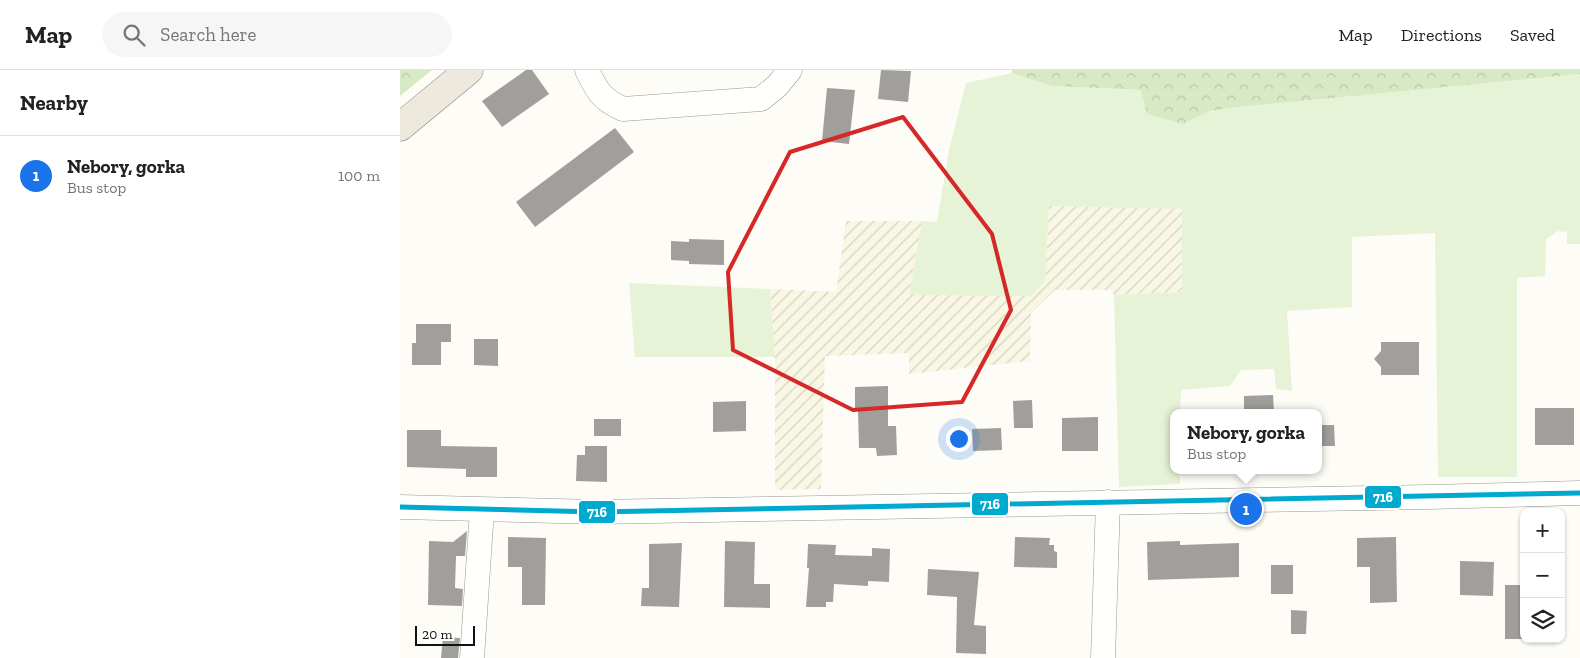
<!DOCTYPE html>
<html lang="en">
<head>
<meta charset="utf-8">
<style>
  :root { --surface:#fff; --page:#f6f6f6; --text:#222; --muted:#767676; --line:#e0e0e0; --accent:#1a73e8 }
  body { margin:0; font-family:"Zilla Slab",serif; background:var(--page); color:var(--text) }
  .controls { position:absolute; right:15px; bottom:15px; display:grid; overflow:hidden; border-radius:10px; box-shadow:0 1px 4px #0004 }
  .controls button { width:45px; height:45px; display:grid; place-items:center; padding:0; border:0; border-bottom:1px solid var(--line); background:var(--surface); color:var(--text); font:25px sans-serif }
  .scale { position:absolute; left:15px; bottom:12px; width:60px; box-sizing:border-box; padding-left:5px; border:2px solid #111; border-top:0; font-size:14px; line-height:18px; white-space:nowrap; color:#111; -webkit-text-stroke:4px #fff; paint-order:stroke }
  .you { position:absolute; left:558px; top:368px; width:18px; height:18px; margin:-12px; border:4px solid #fff; border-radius:50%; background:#1a73e8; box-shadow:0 0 0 8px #1a73e833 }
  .badge { display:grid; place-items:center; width:32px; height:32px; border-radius:50%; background:var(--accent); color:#fff; font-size:16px; font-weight:700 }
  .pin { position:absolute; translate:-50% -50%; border:2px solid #fff; box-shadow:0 1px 5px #0006 }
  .popup { position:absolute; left:770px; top:339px; width:152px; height:65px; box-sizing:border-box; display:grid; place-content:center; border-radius:10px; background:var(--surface); filter:drop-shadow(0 1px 4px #0005); font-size:16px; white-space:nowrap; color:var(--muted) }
  .popup b { font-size:19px; color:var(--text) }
  .popup::after { content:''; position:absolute; left:50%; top:100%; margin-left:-10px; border:10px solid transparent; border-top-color:var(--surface) }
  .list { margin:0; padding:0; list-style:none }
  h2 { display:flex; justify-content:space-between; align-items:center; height:65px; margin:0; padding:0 20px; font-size:21px }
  h2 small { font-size:16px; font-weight:400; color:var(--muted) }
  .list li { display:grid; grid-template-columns:32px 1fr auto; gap:15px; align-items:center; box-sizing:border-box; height:80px; padding:0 20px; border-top:1px solid var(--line) }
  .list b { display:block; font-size:19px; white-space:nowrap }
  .list p { margin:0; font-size:16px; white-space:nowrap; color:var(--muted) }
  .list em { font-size:16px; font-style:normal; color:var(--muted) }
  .icon { flex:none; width:28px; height:28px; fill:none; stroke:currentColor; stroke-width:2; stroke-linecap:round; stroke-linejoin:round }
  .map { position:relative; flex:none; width:1180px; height:588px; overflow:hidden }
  header { display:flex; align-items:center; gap:30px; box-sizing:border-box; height:70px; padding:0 25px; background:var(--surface); border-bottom:1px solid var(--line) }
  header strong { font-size:24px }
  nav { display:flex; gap:28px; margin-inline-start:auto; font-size:18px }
  .search { width:350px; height:45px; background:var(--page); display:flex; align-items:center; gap:12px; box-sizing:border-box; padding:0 18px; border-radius:28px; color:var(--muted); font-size:19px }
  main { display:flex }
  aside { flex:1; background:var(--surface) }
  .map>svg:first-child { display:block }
  .farmland { fill:url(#farmland-furrows) }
  .grass { fill:#e7f3d7 }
  .forest { fill:url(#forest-crowns) }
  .building { fill:#a19f9c }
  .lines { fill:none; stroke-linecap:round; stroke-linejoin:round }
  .minor-casing { stroke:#979795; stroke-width:25 }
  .major-casing { stroke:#858482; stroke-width:29 }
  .minor { stroke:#fffffe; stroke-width:24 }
  .major { stroke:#ede9dc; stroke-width:28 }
  .bus-1-casing { stroke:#fff; stroke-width:9 }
  .bus-1 { stroke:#00a9ce; stroke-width:5 }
  .marked { fill:none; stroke:#d62828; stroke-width:4; stroke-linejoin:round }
  .line-badge { stroke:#fff; stroke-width:2 }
  .badge-label { font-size:14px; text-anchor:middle; font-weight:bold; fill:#fff }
</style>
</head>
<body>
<header>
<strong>Map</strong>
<div class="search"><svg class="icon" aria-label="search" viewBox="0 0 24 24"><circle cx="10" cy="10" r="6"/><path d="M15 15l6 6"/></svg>Search here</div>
<nav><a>Map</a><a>Directions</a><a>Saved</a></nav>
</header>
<main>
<aside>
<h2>Nearby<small></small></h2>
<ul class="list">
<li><span class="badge">1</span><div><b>Nebory, gorka</b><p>Bus stop</p></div><em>100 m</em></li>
</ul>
</aside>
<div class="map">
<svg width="1180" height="588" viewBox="0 0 1180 588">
  <defs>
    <pattern id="farmland-furrows" width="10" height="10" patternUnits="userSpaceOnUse" patternTransform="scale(1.25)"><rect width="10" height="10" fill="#f9f7e4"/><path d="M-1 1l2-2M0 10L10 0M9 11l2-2" fill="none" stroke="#d4d3c3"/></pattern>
    <pattern id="forest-crowns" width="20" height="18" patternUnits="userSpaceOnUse" patternTransform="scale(1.25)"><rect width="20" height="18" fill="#d8eac5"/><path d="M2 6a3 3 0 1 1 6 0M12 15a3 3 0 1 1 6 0" fill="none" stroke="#b8c8a8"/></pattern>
  </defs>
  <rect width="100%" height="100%" fill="#fdfcf7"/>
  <path class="farmland" d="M649,136L782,138V222L714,225L711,220H655L631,243L630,291L509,304V283L425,286L421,419L375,420V287L370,219L436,222L446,151H522L509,225L645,211Z"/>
  <g class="grass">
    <path d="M612,3L652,16L741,20L783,54L810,41L838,37L1180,4V174H1167V162L1158,161L1146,169L1145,206L1117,208V407H1038L1035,163L952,167V237L887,241L892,321L876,319L874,299L841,300L830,316L781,320L780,343H774V400H780V414L719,417L714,225L782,222V139L649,136L645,211L631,226L509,225L522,151L537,152L549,80L566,13Z"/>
    <path d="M229,213L370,219L375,287H235Z"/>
  </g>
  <g class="forest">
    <path d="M0,0H32L0,26Z"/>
    <path d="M612,0H1180V4L838,37L810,41L783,54L747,44L741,20L652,16L612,3Z"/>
  </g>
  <g class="building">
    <path d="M126,0H132L149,24L102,57L82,31Z"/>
    <path d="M481,0L511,1L508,32L478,29Z"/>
    <path d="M427,18L455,20L449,74L422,71Z"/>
    <path d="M215,58L234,82L135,157L116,132Z"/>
    <path d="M289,169L324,170V195L289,194V191L271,190V171L289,172Z"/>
    <path d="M16,254H51V272H41V295H12V273H16Z"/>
    <path d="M74,269H98V296L74,295Z"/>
    <path d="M981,272H1019V305H981V297L974,289L981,281Z"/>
    <path d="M488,316V356H496L497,385L477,386L476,378H459L458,340H455V317Z"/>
    <path d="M873,325L874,343H844V326Z"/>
    <path d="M632,330L633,358H614L613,331Z"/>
    <path d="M346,331V361L313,362V332Z"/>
    <rect x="1135" y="338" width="39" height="37"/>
    <path d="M698,347V381H662V348Z"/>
    <rect x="194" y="349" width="27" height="17"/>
    <path d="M918,355H934L935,376H918Z"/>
    <path d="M601,358L602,380L573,381L572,359Z"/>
    <path d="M7,360H41V376L97,377V407H66V399L7,397Z"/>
    <path d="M185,376H207V412L176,411L177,385H185Z"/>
    <path d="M67,461L65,486H56L55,518L63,519L62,536L28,535L29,471L53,472Z"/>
    <path d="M108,467L146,468L145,535H122V497H108Z"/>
    <path d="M615,467L650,468L649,475H654V481L657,482V498L614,497Z"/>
    <path d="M996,467L997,532L970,533V497H957V468Z"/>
    <path d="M325,471L355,472L354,514H370V538L324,537Z"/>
    <path d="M780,471V475L839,473V507L748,510L747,472Z"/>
    <path d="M282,473L279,537L241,536L242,518H249V474Z"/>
    <path d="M408,474L436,475L435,485L472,486V478L490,479L489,512L468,511V516L434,514L433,532H426V537H406L409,498H407Z"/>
    <path d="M1060,491L1094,492L1093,526L1060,525Z"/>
    <rect x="871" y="495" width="22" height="29"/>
    <path d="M528,499L579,502L574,555L586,556V584L556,583L557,527L527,525Z"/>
    <rect x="1105" y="515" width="19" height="54"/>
    <path d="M891,540L907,541L906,564H891Z"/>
    <path d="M43,567L60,568L58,588H41Z"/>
  </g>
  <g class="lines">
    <g class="minor-casing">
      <g id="minor">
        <path d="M187,0C197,21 201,29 223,39L361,29L377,16L390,0"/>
        <path d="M0,437L197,442L1029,427L1180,423"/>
        <path d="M72,588L82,440"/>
        <path d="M703,588L708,432"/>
      </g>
    </g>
    <g class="major-casing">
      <path id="major" d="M0,57L69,0"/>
    </g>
    <use href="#minor" class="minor"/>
    <use href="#major" class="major"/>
    <g class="bus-1-casing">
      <path id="bus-1" d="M0,437L197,442L1180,423"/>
    </g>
    <use href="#bus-1" class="bus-1"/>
  </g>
  <path class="marked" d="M503,47L592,164L611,240L562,332L453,340L333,280L328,202L390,82Z"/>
  <g class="line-badge">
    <rect x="964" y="415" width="38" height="24" rx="5" fill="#00a9ce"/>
    <rect x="571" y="422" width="38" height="24" rx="5" fill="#00a9ce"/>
    <rect x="178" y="430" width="38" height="24" rx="5" fill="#00a9ce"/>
  </g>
  <g class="badge-label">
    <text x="983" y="432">716</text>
    <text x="590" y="439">716</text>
    <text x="197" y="447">716</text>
  </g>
</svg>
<div class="controls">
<button>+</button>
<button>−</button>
<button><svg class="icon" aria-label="layers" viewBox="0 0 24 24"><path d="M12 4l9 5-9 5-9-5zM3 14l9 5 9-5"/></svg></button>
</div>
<div class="scale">20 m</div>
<div class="you"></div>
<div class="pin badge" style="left:846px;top:439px">1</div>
<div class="popup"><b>Nebory, gorka</b>Bus stop</div>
</div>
</main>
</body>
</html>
